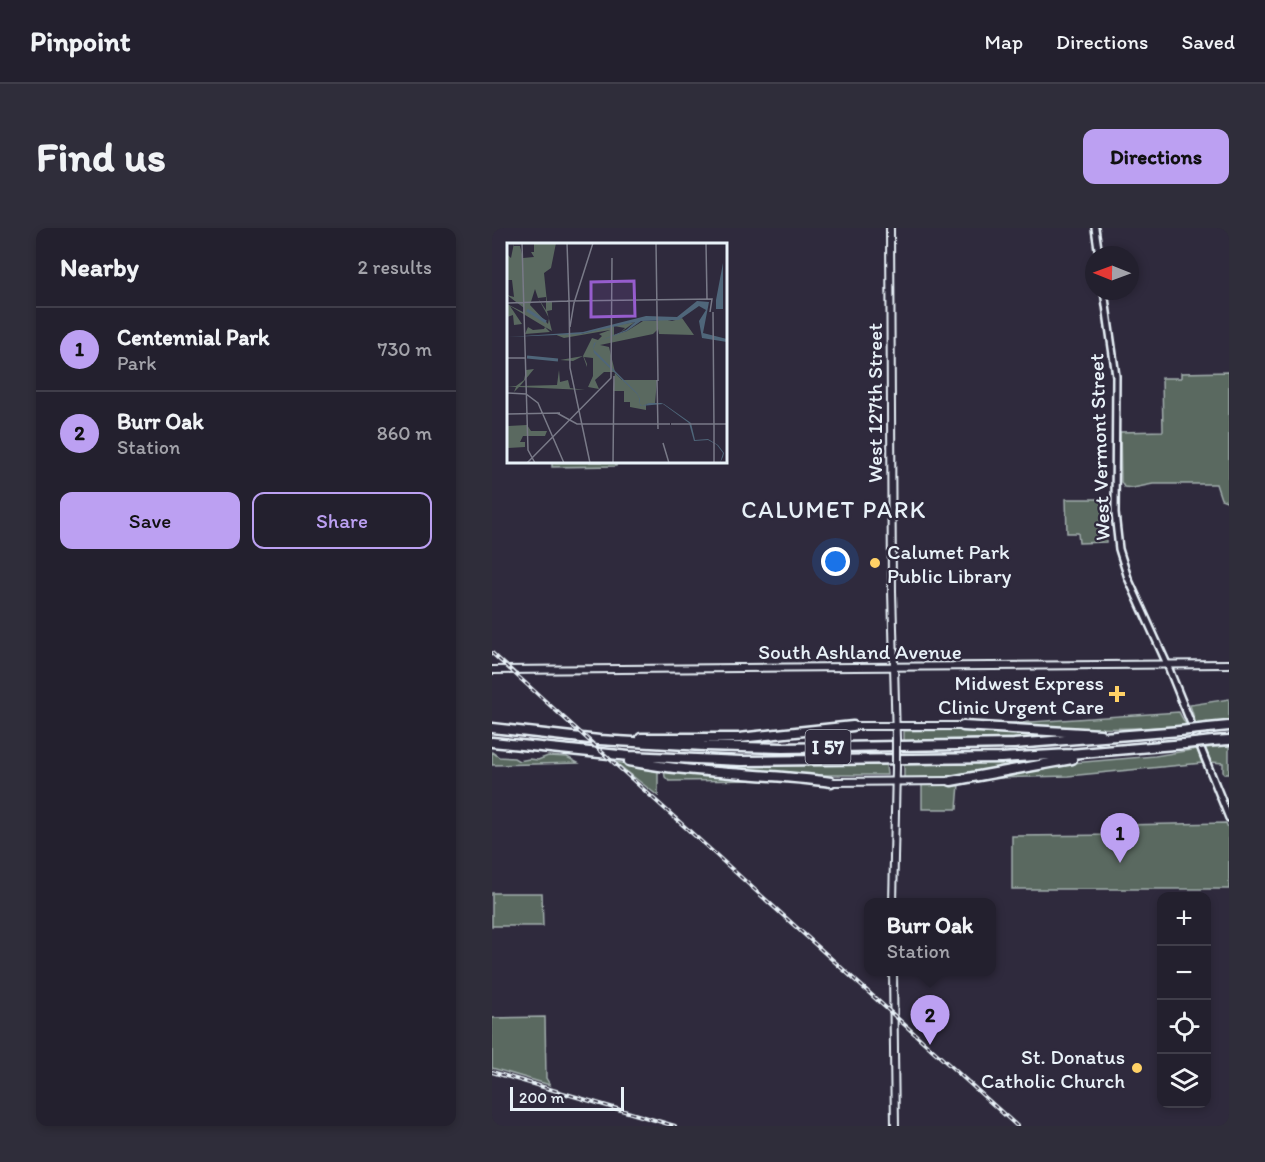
<!DOCTYPE html>
<html lang="en">
<head>
<meta charset="utf-8">
<style>
  :root { --surface:#23202e; --page:#2f2d3a; --text:#f1f3f6; --muted:#a3a3aa; --line:#403e4a; --accent:#bca0f2 }
  body { margin:0; font-family:Itim,sans-serif; background:var(--page); color:var(--text) }
  .controls { position:absolute; right:18px; bottom:18px; display:grid; overflow:hidden; border-radius:12px; box-shadow:0 3px 9px #0003 }
  .controls button { width:54px; height:54px; display:grid; place-items:center; padding:0; border:0; border-bottom:2px solid var(--line); background:var(--surface); color:var(--text); font:30px sans-serif }
  .compass { position:absolute; left:593px; top:18px; width:54px; height:54px; border-radius:50%; background:var(--surface); box-shadow:0 3px 9px #0003; rotate:271deg }
  .scale { position:absolute; left:18px; bottom:15px; width:114px; box-sizing:border-box; padding-left:6px; border:3px solid #e8f1f8; border-top:0; font-size:16px; line-height:21px; white-space:nowrap; color:#e8f1f8; -webkit-text-stroke:4px #2f2a3d; paint-order:stroke }
  .you { position:absolute; left:344px; top:334px; width:21px; height:21px; margin:-15px; border:4px solid #fff; border-radius:50%; background:#1a73e8; box-shadow:0 0 0 9px #1a73e833 }
  .badge { display:grid; place-items:center; width:39px; height:39px; border-radius:50%; background:var(--accent); color:#111; font-size:20px; font-weight:700 }
  .pin { position:absolute; translate:-50% -50px; filter:drop-shadow(0 2px 3px #0008) }
  .pin::after { content:''; position:absolute; top:32px; width:21px; height:18px; background:inherit; clip-path:polygon(0 0,100% 0,50% 100%) }
  .popup { position:absolute; left:372px; top:670px; width:132px; height:78px; box-sizing:border-box; display:grid; place-content:center; border-radius:12px; background:var(--surface); filter:drop-shadow(0 2px 4px #0005); font-size:20px; white-space:nowrap; color:var(--muted) }
  .popup b { font-size:22px; color:var(--text) }
  .popup::after { content:''; position:absolute; left:50%; top:100%; margin-left:-12px; border:12px solid transparent; border-top-color:var(--surface) }
  .list { margin:0; padding:0; list-style:none }
  h2 { display:flex; justify-content:space-between; align-items:center; height:78px; margin:0; padding:0 24px; font-size:26px }
  h2 small { font-size:20px; font-weight:400; color:var(--muted) }
  .list li { display:grid; grid-template-columns:39px 1fr auto; gap:18px; align-items:center; box-sizing:border-box; height:84px; padding:0 24px; border-top:2px solid var(--line) }
  .list b { display:block; font-size:22px; white-space:nowrap }
  .list p { margin:0; font-size:20px; white-space:nowrap; color:var(--muted) }
  .list em { font-size:20px; font-style:normal; color:var(--muted) }
  .actions { display:flex; gap:12px; padding:18px 24px }
  .actions a { flex:1; padding:14px 0; border:2px solid var(--accent); border-radius:12px; text-align:center; font-size:21px; color:var(--accent) }
  .actions .main { background:var(--accent); color:#111 }
  .icon { flex:none; width:33px; height:33px; fill:none; stroke:currentColor; stroke-width:2; stroke-linecap:round; stroke-linejoin:round }
  .map { position:relative; flex:none; width:737px; height:898px; overflow:hidden; border-radius:12px }
  header { display:flex; align-items:center; gap:36px; box-sizing:border-box; height:84px; padding:0 30px; background:var(--surface); border-bottom:2px solid var(--line) }
  header strong { font-size:28px }
  nav { display:flex; gap:33px; margin-inline-start:auto; font-size:21px }
  .intro { display:flex; align-items:center; justify-content:space-between; box-sizing:border-box; height:144px; padding:0 36px }
  h1 { margin:0; font-size:42px }
  .button { padding:15px 27px; border-radius:12px; background:var(--accent); color:#111; font-size:21px; font-weight:700 }
  main { display:flex; gap:36px; padding:0 36px }
  aside { flex:1; background:var(--surface); border-radius:12px; box-shadow:0 3px 9px #0003 }
  .map>svg:first-child { display:block }
  .green { fill:#5a6960; stroke:#a1adac; stroke-width:1.5 }
  .lines { fill:none; stroke-linecap:round; stroke-linejoin:round }
  .tertiary-casing { stroke:#e8f1f8; stroke-width:10 }
  .secondary-casing { stroke:#e8f1f8; stroke-width:10 }
  .motorway-casing { stroke:#e8f1f8; stroke-width:13 }
  .tertiary { stroke:#2f2a3d; stroke-width:5 }
  .secondary { stroke:#2f2a3d; stroke-width:6 }
  .motorway { stroke:#2f2a3d; stroke-width:8 }
  .rail-casing { stroke:#e8f1f8; stroke-width:4 }
  .rail { stroke:#2f2a3d; stroke-width:1.5; stroke-dasharray:4.5; stroke-linecap:butt }
  .secondary-bridge-casing { stroke:#e8f1f8; stroke-width:10; stroke-linecap:butt }
  .motorway-bridge-casing { stroke:#e8f1f8; stroke-width:13; stroke-linecap:butt }
  .secondary-bridge { stroke:#2f2a3d; stroke-width:6 }
  .motorway-bridge { stroke:#2f2a3d; stroke-width:8 }
  .poi-dot { fill:#ffd166; stroke:#2f2a3d; stroke-width:2 }
  .labels { text-anchor:middle; dominant-baseline:central; stroke-width:4.5; stroke-linejoin:round; paint-order:stroke }
  .shield { fill:#2f2a3d; stroke:#b0b5c0; stroke-width:1.5 }
  .shield-label { font-size:20px; font-weight:bold; fill:#e8f1f8 }
  .street-label { font-size:21px; fill:#e8f1f8; stroke:#2f2a3d }
  .poi-label { font-size:21px; fill:#e8f1f8; stroke:#2f2a3d; text-anchor:end }
  .quarter-label { font-size:24px; letter-spacing:1.5px; fill:#e8f1f8; stroke:#2f2a3d }
  .inset-river { fill:none; stroke:#4f667a; stroke-width:3 }
  .inset-road { fill:none; stroke:#797a88; stroke-width:1.5 }
  .view { fill:#965dcd; fill-opacity:0.15; stroke:#965dcd; stroke-width:3 }
  .inset-edge { fill:none; stroke:#e8f1f8; stroke-width:3 }
</style>
</head>
<body>
<header>
<strong>Pinpoint</strong>
<nav><a>Map</a><a>Directions</a><a>Saved</a></nav>
</header>
<div class="intro"><h1>Find us</h1><a class="button">Directions</a></div>
<main>
<aside>
<h2>Nearby<small>2 results</small></h2>
<ul class="list">
<li><span class="badge">1</span><div><b>Centennial Park</b><p>Park</p></div><em>730 m</em></li>
<li><span class="badge">2</span><div><b>Burr Oak</b><p>Station</p></div><em>860 m</em></li>
</ul>
<div class="actions"><a class="main">Save</a><a>Share</a></div>
</aside>
<div class="map">
<svg width="737" height="898" viewBox="0 0 737 898">
  <rect width="100%" height="100%" fill="#2f2a3d"/>
  <filter id="ink" filterUnits="userSpaceOnUse"><feTurbulence type="fractalNoise" baseFrequency=".0167" numOctaves="2"/><feDisplacementMap in="SourceGraphic" scale="12" xChannelSelector="R" yChannelSelector="G"/><feConvolveMatrix kernelMatrix="1 2 1 2 8 2 1 2 1" color-interpolation-filters="sRGB"/></filter>
  <g filter="url(#ink)">
    <g class="green">
      <path d="M737,144V274L729,271L724,256H661L641,260L632,259L629,254L628,204L671,203L670,150H689V145Z"/>
      <path d="M60,234H124V238L60,239Z"/>
      <path d="M574,271H613L614,314L587,315L586,305H575Z"/>
      <path d="M737,471V493L704,496L698,477Z"/>
      <path d="M687,484L694,497C632,503 570,500 508,496Z"/>
      <path d="M478,502L538,507H573V509L412,513V503Z"/>
      <path d="M737,518V546H733L731,544V535L719,534L713,520Z"/>
      <path d="M705,521L710,535L576,548L501,550L499,548L568,536L663,528Z"/>
      <path d="M0,524L7,529L22,530L27,533L37,531L46,532L56,528L75,529L86,535L0,537Z"/>
      <path d="M557,533L462,549L412,550V537Z"/>
      <path d="M123,534L166,541V568Z"/>
      <path d="M172,535L229,538L394,537L395,547H315L195,540Z"/>
      <path d="M172,541L285,552L177,553L173,549Z"/>
      <path d="M467,556L465,581H430V557Z"/>
      <path d="M734,595L737,602V661H520V608L628,607V597Z"/>
      <path d="M0,665H50L51,698H0Z"/>
      <path d="M53,789L54,850L58,857L0,840V790Z"/>
    </g>
    <g class="lines">
      <g class="tertiary-casing">
        <g id="tertiary">
          <path d="M603,0L607,27"/>
          <path d="M612,63L624,148L623,285L627,321L636,350L675,436L737,590"/>
        </g>
      </g>
      <g class="secondary-casing">
        <g id="secondary">
          <path d="M398,0L400,363L404,511"/>
          <path d="M0,442L737,436"/>
          <path d="M361,498H471"/>
          <path d="M339,554L459,553"/>
          <path d="M401,674L404,540"/>
          <path d="M401,744L403,898"/>
        </g>
      </g>
      <g class="motorway-casing">
        <g id="motorway">
          <path d="M471,498L608,506"/>
          <path d="M0,500L107,512L212,518L291,520L522,516L688,503"/>
          <path d="M716,500L737,498"/>
          <path d="M149,510H247L361,498"/>
          <path d="M721,513L737,512"/>
          <path d="M0,514L137,528L249,533L509,530L578,526L693,516"/>
          <path d="M137,533C204,546 272,545 339,554"/>
          <path d="M459,553L580,531"/>
        </g>
      </g>
      <use href="#tertiary" class="tertiary"/>
      <use href="#secondary" class="secondary"/>
      <use href="#motorway" class="motorway"/>
      <g class="rail-casing">
        <g id="rail">
          <path d="M0,425L525,898"/>
          <path d="M0,844L183,898"/>
        </g>
      </g>
      <use href="#rail" class="rail"/>
      <g class="secondary-bridge-casing">
        <path id="secondary-bridge" d="M404,511V540"/>
      </g>
      <g class="motorway-bridge-casing">
        <g id="motorway-bridge">
          <path d="M688,503L716,500"/>
          <path d="M693,516L721,513"/>
        </g>
      </g>
      <use href="#secondary-bridge" class="secondary-bridge"/>
      <use href="#motorway-bridge" class="motorway-bridge"/>
    </g>
  </g>
  <g class="poi-dot">
    <circle cx="383" cy="335" r="6"/>
    <path d="M622 457h6v6h6v6h-6v6h-6v-6h-6v-6h6z"/>
    <circle cx="645" cy="840" r="6"/>
  </g>
  <g class="labels">
    <rect class="shield" x="313.5" y="502" width="45" height="34" rx="4.5"/>
    <g class="shield-label">
      <text x="336" y="519">I 57</text>
    </g>
    <g class="street-label">
      <text transform="translate(382 175) rotate(-90)">West 127th Street</text>
      <text transform="translate(607 219) rotate(-92)">West Vermont Street</text>
      <text x="368" y="423">South Ashland Avenue</text>
    </g>
    <g class="poi-label">
      <text x="395" y="323" text-anchor="start">Calumet Park<tspan x="395" dy="24">Public Library</tspan></text>
      <text x="612" y="454">Midwest Express<tspan x="612" dy="24">Clinic Urgent Care</tspan></text>
      <text x="633" y="828">St. Donatus<tspan x="633" dy="24">Catholic Church</tspan></text>
    </g>
    <g class="quarter-label">
      <text x="342" y="281">CALUMET PARK</text>
    </g>
  </g>
  <g transform="translate(15 15)">
    <rect width="220" height="220" fill="#2f2a3d"/>
    <path d="M7,0L6,3H13L16,15L27,14L24,9H27V0H49L44,25L37,30L40,59H45V67L40,68L45,88L38,84L43,89L18,91L21,84L26,87L37,86L38,84L3,63L15,81L7,82L6,72L0,74V61L16,69L17,65L0,52L7,54L5,37H0V11L4,15ZM28,46L31,55L39,54V67L31,55L42,75L41,81L23,62ZM152,75L165,78L175,75L187,92L152,91L151,86L146,91L93,102L102,104L108,129H97L88,137L92,146L81,144L86,133V115L77,114L80,121V124L76,113L66,118L53,117L76,113L85,95L91,97L95,93L92,91L103,87L57,95L47,91H74L105,83L128,79L114,89L118,85L107,83V92L120,88L136,78H151ZM27,126L13,143L50,142L52,127L53,139L61,137L63,145L78,147L12,144L7,149L9,144H0L9,143L17,137L19,127ZM108,130L115,137H150L148,161H139V167L123,164V159H117V148H106ZM20,182L24,188H40L38,193H16L13,199H18V204L0,205V183Z" fill="#5a6960" fill-rule="evenodd"/>
    <path d="M216,20V66H209V57ZM190,58L202,59L196,90L220,96V99L195,95L192,78L199,67L192,63L172,77L134,78L120,88L89,99L86,106L130,150L133,156V161L135,163L142,160H154L157,161L184,180L188,197L201,196L211,202L217,210L216,214L213,220L216,210L210,202L201,197L187,198L182,180L156,161L134,163L133,162L132,155L130,151L87,110L86,105L87,100L119,87L128,79L74,91L0,94L76,89L139,73L170,74Z" fill="#4f667a"/>
    <path class="inset-river" d="M20,67L39,79M20,114L51,117"/>
    <path class="inset-road" d="M15,0L21,207L28,220M60,0L62,57M149,0L151,138M199,0L200,56M62,55L63,125L83,220M60,58L205,56L203,69M0,60L62,58M206,69L207,186M63,84L67,60L86,0M0,115H19M150,137L151,186M0,150L19,151L31,160L57,220M50,170L70,181H163M0,171L53,170M164,181H221M207,185V220M156,200L162,220M20,220L104,135L105,15M106,220L107,133"/>
    <path class="view" d="M127,38L128,73L84,74V39Z"/>
    <rect width="220" height="220" class="inset-edge"/>
  </g>
</svg>
<div class="controls">
<button>+</button>
<button>−</button>
<button><svg class="icon" aria-label="locate" viewBox="0 0 24 24"><circle cx="12" cy="12" r="6"/><path d="M12 2v4M12 18v4M2 12h4M18 12h4"/></svg></button>
<button><svg class="icon" aria-label="layers" viewBox="0 0 24 24"><path d="M12 4l9 5-9 5-9-5zM3 14l9 5 9-5"/></svg></button>
</div>
<svg class="compass" viewBox="-18 -18 36 36"><path d="M0-13l5 13h-10z" fill="#e53935"/><path d="M0 13l5-13h-10z" fill="#a3a3aa"/></svg>
<div class="scale">200 m</div>
<div class="you"></div>
<div class="pin badge" style="left:628px;top:635px">1</div>
<div class="pin badge" style="left:438px;top:817px">2</div>
<div class="popup"><b>Burr Oak</b>Station</div>
</div>
</main>
</body>
</html>
